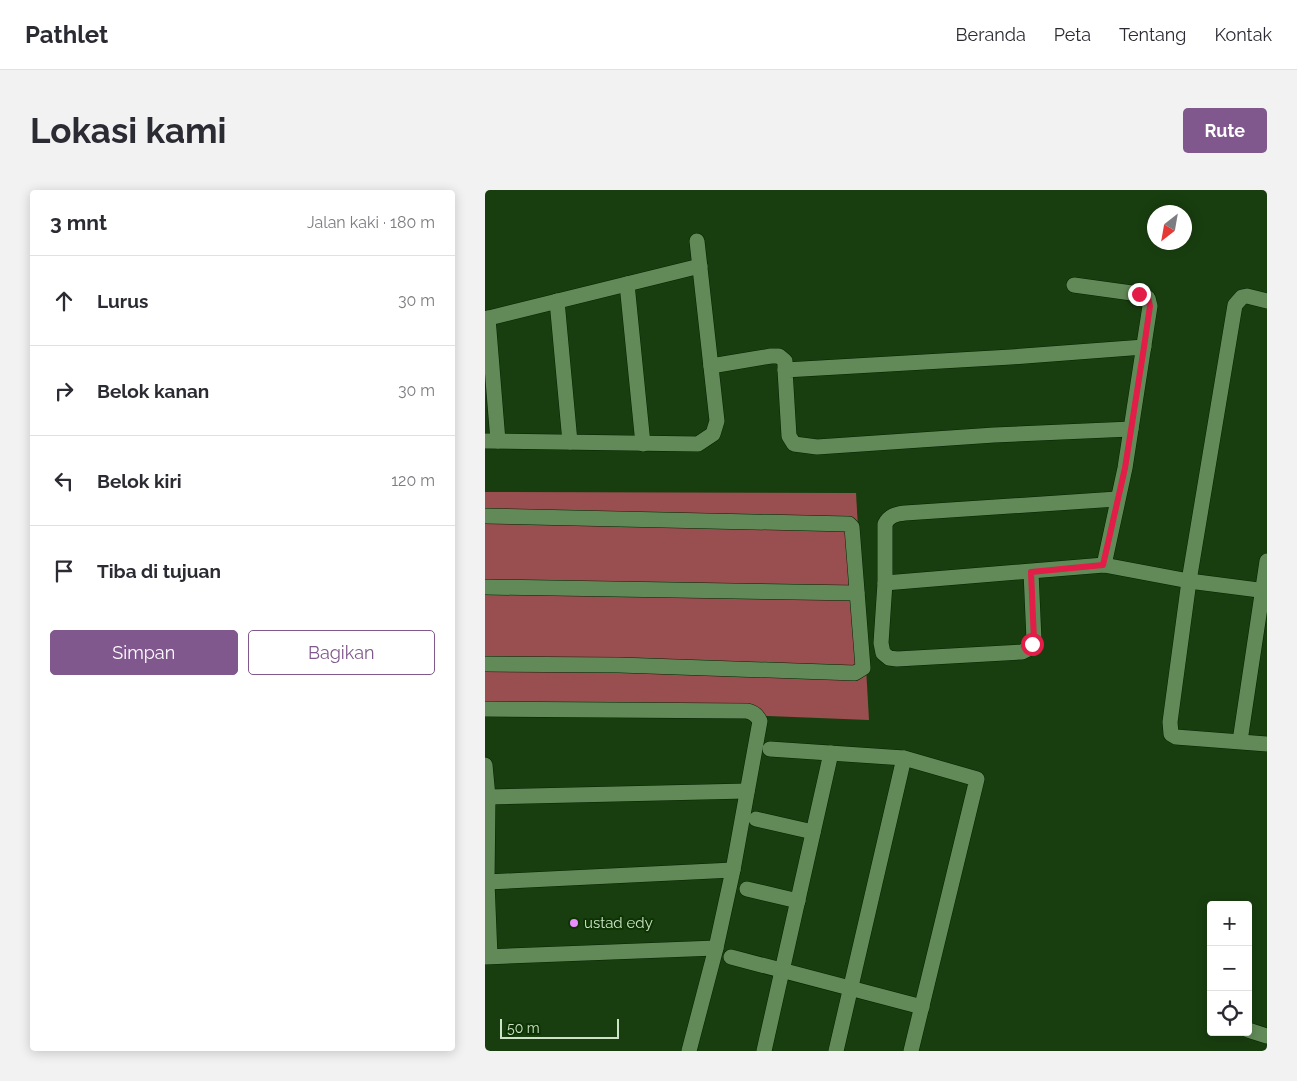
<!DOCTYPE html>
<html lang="id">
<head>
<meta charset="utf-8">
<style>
  :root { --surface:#fff; --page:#f2f2f3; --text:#2b2b33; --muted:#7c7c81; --line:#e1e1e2; --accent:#80588e }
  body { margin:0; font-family:Raleway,sans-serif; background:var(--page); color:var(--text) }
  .controls { position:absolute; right:15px; bottom:15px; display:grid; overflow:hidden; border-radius:5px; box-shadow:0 2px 12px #0003 }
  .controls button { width:45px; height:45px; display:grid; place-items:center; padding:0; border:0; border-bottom:1px solid var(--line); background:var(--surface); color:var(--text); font:25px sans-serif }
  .compass { position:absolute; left:662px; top:15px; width:45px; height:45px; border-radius:50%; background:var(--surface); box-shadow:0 2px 12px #0003; rotate:211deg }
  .scale { position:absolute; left:15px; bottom:12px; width:119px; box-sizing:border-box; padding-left:5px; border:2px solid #cde3c8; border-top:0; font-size:14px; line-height:18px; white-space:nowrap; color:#cde3c8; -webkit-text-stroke:4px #0d3303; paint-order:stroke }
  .stop { position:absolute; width:15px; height:15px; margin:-11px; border:4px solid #e11d48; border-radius:50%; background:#fff }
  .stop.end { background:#e11d48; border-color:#fff; box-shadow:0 1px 5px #0008 }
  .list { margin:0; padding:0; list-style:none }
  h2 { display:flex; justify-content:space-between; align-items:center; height:65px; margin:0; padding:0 20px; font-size:21px }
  h2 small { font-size:16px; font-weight:400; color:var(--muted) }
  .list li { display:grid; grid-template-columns:32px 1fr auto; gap:15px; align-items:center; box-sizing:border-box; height:90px; padding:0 20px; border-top:1px solid var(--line) }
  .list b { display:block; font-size:19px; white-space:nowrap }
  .list em { font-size:16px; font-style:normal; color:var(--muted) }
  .actions { display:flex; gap:10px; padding:15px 20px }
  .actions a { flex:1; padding:11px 0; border:1px solid var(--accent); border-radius:5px; text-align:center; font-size:18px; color:var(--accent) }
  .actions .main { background:var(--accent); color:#fff }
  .icon { flex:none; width:28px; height:28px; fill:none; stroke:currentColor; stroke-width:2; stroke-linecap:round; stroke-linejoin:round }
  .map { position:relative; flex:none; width:782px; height:861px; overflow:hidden; border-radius:5px }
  header { display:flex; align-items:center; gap:30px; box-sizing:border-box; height:70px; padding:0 25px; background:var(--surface); border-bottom:1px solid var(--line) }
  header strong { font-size:24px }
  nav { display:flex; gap:28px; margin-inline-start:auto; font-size:18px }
  .intro { display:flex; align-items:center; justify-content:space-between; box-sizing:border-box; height:120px; padding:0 30px }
  h1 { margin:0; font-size:35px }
  .button { padding:12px 22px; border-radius:5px; background:var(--accent); color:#fff; font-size:18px; font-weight:700 }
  main { display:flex; gap:30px; padding:0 30px }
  aside { flex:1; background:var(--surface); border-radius:5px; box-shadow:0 2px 12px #0003 }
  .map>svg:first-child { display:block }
  .forest { fill:#994f50 }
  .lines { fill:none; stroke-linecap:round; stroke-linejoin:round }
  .street-casing { stroke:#062301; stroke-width:16 }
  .street { stroke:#628a58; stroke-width:15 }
  .route { stroke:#e11d48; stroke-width:6 }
  .poi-dot { fill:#e98efe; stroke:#0d3303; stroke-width:2 }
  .labels { text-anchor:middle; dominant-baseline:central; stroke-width:4; stroke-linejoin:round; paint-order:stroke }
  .poi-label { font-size:15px; fill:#cde3c8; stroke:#0d3303; text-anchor:start }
</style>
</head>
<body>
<header>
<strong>Pathlet</strong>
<nav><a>Beranda</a><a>Peta</a><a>Tentang</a><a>Kontak</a></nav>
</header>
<div class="intro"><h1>Lokasi kami</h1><a class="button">Rute</a></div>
<main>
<aside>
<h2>3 mnt<small>Jalan kaki · 180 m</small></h2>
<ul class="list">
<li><svg class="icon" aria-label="ahead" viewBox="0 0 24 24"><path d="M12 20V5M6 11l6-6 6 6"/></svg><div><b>Lurus</b></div><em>30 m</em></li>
<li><svg class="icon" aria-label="right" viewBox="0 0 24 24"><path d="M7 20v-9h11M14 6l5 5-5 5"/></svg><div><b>Belok kanan</b></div><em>30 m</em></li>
<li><svg class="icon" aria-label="left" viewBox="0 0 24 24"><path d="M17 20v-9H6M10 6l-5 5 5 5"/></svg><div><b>Belok kiri</b></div><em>120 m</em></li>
<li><svg class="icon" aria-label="arrive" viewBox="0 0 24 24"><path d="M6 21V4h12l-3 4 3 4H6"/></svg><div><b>Tiba di tujuan</b></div></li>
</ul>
<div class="actions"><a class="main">Simpan</a><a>Bagikan</a></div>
</aside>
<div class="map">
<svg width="782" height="861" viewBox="0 0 782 861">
  <rect width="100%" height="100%" fill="#183e0f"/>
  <path class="forest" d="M0,302L371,303L384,530L0,515Z"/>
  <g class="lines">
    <g class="street-casing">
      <g id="street">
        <path d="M142,94L158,254"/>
        <path d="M589,95L654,104L663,108L665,116L640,278L619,375"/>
        <path d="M72,111L85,252"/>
        <path d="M782,111L762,106L757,107L750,115L704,391L685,532L686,544L691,547L782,554"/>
        <path d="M3,128L13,251"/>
        <path d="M0,129L215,76"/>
        <path d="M226,176L286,166H294L300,171V180"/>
        <path d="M646,239L509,245L332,257L309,254L304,246L300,180L526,167L659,157"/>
        <path d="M0,251L213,254L228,244L232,231L212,51"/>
        <path d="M0,326L364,334L367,337L378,478L370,483L134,475L0,474"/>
        <path d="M546,382L549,450L543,459L537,462L412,469L404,468L398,463L396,453L400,393V334C404,326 410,324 420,323L632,309"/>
        <path d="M400,393L619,375L704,391L782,401"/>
        <path d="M0,397L372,403"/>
        <path d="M0,519L262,521C268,522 272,525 275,531L248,680L231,758L204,861"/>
        <path d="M755,551L782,371"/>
        <path d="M285,559L419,568L492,589L426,861"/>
        <path d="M0,575L3,607L2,692L5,766"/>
        <path d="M3,607L262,601"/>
        <path d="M271,629L328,642"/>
        <path d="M2,692L248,680"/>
        <path d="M262,699L313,711"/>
        <path d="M0,767L231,758"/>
        <path d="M246,767L437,817"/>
        <path d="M763,840L782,846"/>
        <path d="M279,861L346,563"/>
        <path d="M351,861L419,568"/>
      </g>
    </g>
    <use href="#street" class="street"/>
  </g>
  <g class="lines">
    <path class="route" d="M547,454L549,450L546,382L618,375L640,278L659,157L665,116L663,108L654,104"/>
  </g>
  <circle class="poi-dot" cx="89" cy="733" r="5"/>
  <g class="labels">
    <g class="poi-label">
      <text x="99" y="733">ustad edy</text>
    </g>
  </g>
</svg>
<div class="controls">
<button>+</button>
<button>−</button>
<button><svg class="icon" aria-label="locate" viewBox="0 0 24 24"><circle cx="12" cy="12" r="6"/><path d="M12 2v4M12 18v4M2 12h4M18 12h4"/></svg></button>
</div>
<svg class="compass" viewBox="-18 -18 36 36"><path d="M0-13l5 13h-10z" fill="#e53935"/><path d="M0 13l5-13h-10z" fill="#7c7c81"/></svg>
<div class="scale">50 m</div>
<div class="stop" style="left:547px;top:454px"></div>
<div class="stop end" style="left:654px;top:104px"></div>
</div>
</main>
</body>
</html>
